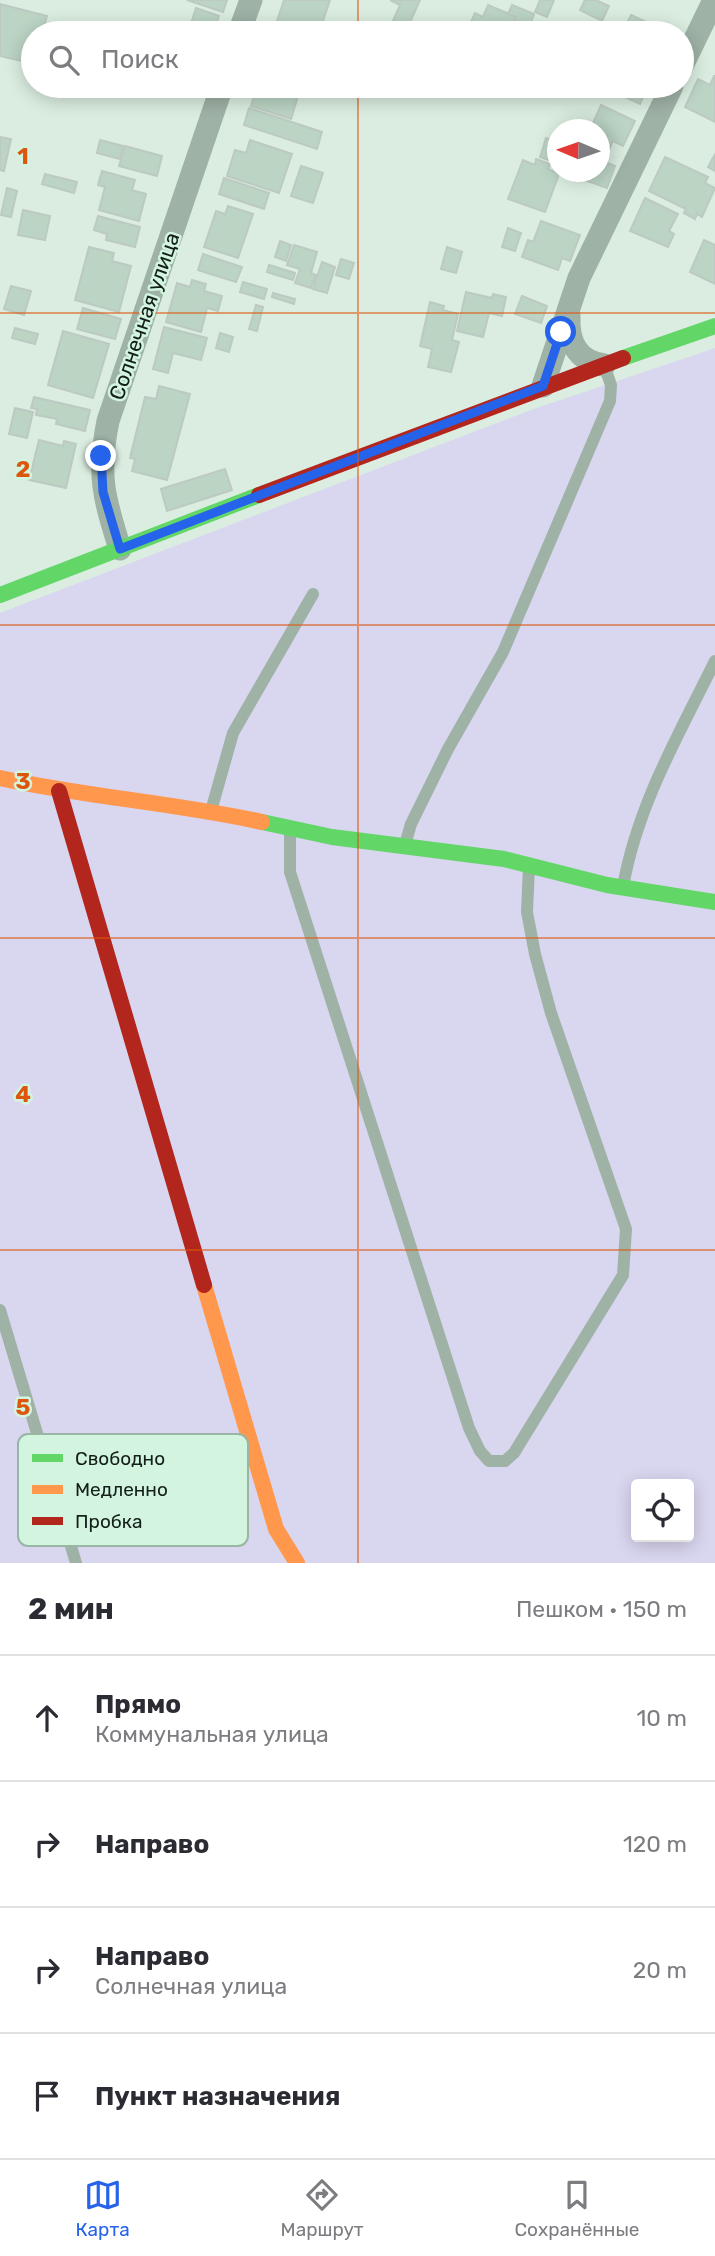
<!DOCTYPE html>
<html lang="ru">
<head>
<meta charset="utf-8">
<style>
  :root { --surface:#fff; --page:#f2f2f3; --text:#2b2b33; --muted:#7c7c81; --line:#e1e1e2; --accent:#2563eb }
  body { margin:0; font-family:Rubik,sans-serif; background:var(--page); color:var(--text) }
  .controls { position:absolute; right:21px; bottom:21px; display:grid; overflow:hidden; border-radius:7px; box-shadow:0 4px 18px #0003 }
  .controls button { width:63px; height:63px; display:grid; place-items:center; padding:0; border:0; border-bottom:2px solid var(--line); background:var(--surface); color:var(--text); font:35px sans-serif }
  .compass { position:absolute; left:547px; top:119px; width:63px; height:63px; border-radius:50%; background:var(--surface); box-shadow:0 4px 18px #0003; rotate:272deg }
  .stop { position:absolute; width:21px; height:21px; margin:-16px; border:5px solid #2563eb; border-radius:50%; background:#fff }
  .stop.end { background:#2563eb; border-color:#fff; box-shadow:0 2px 7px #0008 }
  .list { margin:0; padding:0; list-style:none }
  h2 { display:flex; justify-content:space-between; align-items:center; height:91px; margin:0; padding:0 28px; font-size:30px }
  h2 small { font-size:23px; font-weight:400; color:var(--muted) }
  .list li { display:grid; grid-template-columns:46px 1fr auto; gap:21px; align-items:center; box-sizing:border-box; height:126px; padding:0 28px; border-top:2px solid var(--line) }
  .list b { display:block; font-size:26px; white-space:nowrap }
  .list p { margin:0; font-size:23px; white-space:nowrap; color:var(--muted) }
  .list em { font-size:23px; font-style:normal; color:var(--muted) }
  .icon { flex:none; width:38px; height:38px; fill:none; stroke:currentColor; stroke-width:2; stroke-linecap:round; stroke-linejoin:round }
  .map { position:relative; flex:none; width:715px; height:1563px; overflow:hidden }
  .search { position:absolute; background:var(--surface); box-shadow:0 4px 18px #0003; left:21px; right:21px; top:21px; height:77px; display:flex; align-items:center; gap:18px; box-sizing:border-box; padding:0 24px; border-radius:38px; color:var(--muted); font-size:26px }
  .sheet { height:595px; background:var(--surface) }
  nav { display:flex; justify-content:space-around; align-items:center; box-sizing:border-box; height:98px; border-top:2px solid var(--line); background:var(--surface); font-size:19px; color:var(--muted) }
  nav a { display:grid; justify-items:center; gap:4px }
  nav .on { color:var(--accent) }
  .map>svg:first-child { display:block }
  .green { fill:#d9d6f0; fill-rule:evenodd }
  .building { fill:#bbd4c4; stroke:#bccac1; stroke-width:2 }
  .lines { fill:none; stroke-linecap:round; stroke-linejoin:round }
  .lane { stroke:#9fb2a6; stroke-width:12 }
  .street { stroke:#9fb2a6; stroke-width:23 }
  .fast { stroke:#63d668; stroke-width:16 }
  .slow { stroke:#ff974d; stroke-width:16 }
  .jam { stroke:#b3261e; stroke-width:16 }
  .route { stroke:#2563eb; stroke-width:9 }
  .grid { fill:none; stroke:#dd560d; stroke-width:2; stroke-opacity:0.55 }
  .labels { text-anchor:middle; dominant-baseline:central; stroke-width:5; stroke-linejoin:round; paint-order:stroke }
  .street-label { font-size:21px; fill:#131f18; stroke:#d3f5df }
  .key { fill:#d3f5df; stroke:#99b5a3; stroke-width:2 }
  .key-label { font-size:19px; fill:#131f18 }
  .grid-label { font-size:23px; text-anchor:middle; font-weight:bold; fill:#dd560d; stroke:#d3f5df; stroke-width:5; stroke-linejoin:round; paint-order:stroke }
</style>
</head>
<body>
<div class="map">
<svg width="715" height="1563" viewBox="0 0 715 1563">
  <rect width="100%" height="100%" fill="#dbede1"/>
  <path class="green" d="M715,348V1563H0V613L528,411ZM636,1484H689V1537H636Z"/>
  <g class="building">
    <path d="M187,0H227L223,12Z"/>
    <path d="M284,0H330L319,33H303L276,24Z"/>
    <path d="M390,0H420L408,27L393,21L400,5Z"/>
    <path d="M540,0H554L547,17L535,12Z"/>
    <path d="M585,0H596L609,6L602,21L580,10Z"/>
    <path d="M0,4L47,16L42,33H33V44L27,43L22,61L0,56Z"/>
    <path d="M488,5L516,17L511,28L514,30L512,33H466L475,13L483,17Z"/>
    <path d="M512,5L534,14L529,28L514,21L516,17L508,14Z"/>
    <path d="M196,8L219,16L214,33H188Z"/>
    <path d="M631,15L670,33H622Z"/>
    <path d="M574,24L590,31L589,33H570Z"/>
    <path d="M714,76H715V122L685,107L698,79L710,85Z"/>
    <path d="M257,86H301L291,119L251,106Z"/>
    <path d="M601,86H648L640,104Z"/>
    <path d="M601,105L635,121L623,146L613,141L608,152L600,148V130H590Z"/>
    <path d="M249,108L322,132L317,149L244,125Z"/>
    <path d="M0,137L11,139L4,171L0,170Z"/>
    <path d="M546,138L558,142V163L540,157Z"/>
    <path d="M100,140L123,146L120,159L97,153Z"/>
    <path d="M250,140L292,154L279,193L227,176L235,150L246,153Z"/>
    <path d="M125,146L162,156L157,176L119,166Z"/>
    <path d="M715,154V171L708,167Z"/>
    <path d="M665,157L708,177L705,183L715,188L702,217L697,214L695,219L684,213L686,209L649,191Z"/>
    <path d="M536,159L550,164L548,169L559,174L545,212L508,199L523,160L535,165Z"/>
    <path d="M600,160L615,166L607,188L565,173L600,172Z"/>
    <path d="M301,166L323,173L313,203L291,196Z"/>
    <path d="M102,171L135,180L132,190L146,194L139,221L99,210L105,187L98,185Z"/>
    <path d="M45,174L77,182L74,193L42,184Z"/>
    <path d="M224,178L269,193L264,209L219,194Z"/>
    <path d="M7,188L17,191L11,217L1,215Z"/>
    <path d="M645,198L678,214L669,231L674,234L668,247L630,231Z"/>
    <path d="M228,206L253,214L238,258L204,247L216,211L225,214Z"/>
    <path d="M23,210L50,216L45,240L18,235Z"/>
    <path d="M98,216L140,227L135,247L106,240L107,234L94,230Z"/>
    <path d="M541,221L580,235L570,261L562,258L558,270L522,257L528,240L533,242Z"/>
    <path d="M508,228L521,233L515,251L502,247Z"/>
    <path d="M704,240L715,245V284L690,272Z"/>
    <path d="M280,241L291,245L286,261L275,257Z"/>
    <path d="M294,245L317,252L311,273L316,275L311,288L295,283L300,269L287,265Z"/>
    <path d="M89,247L114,253L112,261L131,266L119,312L75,300Z"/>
    <path d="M447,247L462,252L456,273L441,269Z"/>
    <path d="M203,254L242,267L236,282L198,270Z"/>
    <path d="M341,259L354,263L349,279L336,275Z"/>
    <path d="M322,262L335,267L327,293L313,289Z"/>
    <path d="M269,265L295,273L293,280L267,272Z"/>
    <path d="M192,280L206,284L204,291L222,296L218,311L207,308L201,332L166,322L177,283L190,287Z"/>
    <path d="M243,282L267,289L264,299L240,292Z"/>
    <path d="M11,286L31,291L24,315L4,309Z"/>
    <path d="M466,292L492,298L493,294L506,297L502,316L489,313L483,337L457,331Z"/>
    <path d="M273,293L295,299L294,304L272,297Z"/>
    <path d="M522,296L547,306L541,323L515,314Z"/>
    <path d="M430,302L444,306L443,310L458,314L452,340L459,342L451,372L428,367L432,349L420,346Z"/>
    <path d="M256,305L263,307L257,331L249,329Z"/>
    <path d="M83,308L121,319L115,339L77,329Z"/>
    <path d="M164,327L207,338L201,360L173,353L168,373L153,369Z"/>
    <path d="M15,328L38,334L35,344L12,338Z"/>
    <path d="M63,331L109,344L93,398L48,385Z"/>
    <path d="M220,333L233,337L229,352L216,348Z"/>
    <path d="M159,386L190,394L167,480L132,471L135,459L130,458L145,397L156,399Z"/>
    <path d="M34,397L90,410L85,431L56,424L57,419L36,415L37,409L31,408Z"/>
    <path d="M15,408L33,412L27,438L9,434Z"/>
    <path d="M39,440L63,446L64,441L76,444L66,488L29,480Z"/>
    <path d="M225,469L232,490L167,511L161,489Z"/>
  </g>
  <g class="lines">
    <g class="lane">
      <path d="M211,811L233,733L313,594"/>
      <path d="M290,831V872L469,1428L480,1451L489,1461H505L514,1453L623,1275L626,1229L551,1013L535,954L527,912L529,866"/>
      <path d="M405,845L411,824L448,749L503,652L610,401L611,385L604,365"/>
      <path d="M623,887C637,806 679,734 715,661"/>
      <path d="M0,1310L76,1563"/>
    </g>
    <g class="street">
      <path d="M239,33L251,0"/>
      <path d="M682,66L714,0"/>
      <path d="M569,316C568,342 577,361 604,365"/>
      <path d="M543,386L579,278L672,86"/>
      <path d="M120,549C104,498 97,475 108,421L222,86"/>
    </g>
    <g class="fast">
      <path d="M623,358L715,326"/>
      <path d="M0,595L259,495"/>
      <path d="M262,822L332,837L504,859L607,885L715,902"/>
    </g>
    <g class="slow">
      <path d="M0,778C87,797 176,803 262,822"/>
      <path d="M204,1285L276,1529L297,1563"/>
    </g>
    <g class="jam">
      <path d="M259,495L623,358"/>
      <path d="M59,791L204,1285"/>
    </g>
  </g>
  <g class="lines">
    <path class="route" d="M101,456L103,492L120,549L543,386L561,332"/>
  </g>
  <path class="grid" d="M358,0V33M358,86V1563M0,313H715M0,625H715M0,938H715M0,1250H715"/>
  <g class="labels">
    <g class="street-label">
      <text transform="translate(144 316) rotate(-71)">Солнечная улица</text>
    </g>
  </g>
  <rect x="18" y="1434" width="230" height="112" rx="10" class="key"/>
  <rect x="32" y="1454" width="31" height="8" fill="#63d668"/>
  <rect x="32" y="1485" width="31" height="9" fill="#ff974d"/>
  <rect x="32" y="1517" width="31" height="8" fill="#b3261e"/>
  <g class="key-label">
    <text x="75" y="1465">Свободно</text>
    <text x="75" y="1496">Медленно</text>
    <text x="75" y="1528">Пробка</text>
  </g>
  <g class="grid-label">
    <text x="23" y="164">1</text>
    <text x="23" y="477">2</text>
    <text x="23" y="789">3</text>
    <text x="23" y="1102">4</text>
    <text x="23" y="1415">5</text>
  </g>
</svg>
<div class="controls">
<button><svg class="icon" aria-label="locate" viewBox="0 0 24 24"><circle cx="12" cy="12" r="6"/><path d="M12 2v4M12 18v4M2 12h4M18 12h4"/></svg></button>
</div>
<svg class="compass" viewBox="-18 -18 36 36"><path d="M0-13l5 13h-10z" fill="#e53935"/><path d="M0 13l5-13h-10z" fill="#7c7c81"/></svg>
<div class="stop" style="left:561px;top:332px"></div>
<div class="stop end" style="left:101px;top:456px"></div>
<div class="search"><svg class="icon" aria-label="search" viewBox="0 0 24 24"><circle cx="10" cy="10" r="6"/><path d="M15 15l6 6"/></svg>Поиск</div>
</div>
<section class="sheet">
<h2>2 мин<small>Пешком · 150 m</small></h2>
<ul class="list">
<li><svg class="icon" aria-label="ahead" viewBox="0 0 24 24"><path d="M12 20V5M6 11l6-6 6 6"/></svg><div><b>Прямо</b><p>Коммунальная улица</p></div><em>10 m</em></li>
<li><svg class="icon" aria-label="right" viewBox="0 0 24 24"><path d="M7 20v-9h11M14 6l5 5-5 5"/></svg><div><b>Направо</b></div><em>120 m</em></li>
<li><svg class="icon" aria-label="right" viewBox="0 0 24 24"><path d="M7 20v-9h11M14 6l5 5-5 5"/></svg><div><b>Направо</b><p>Солнечная улица</p></div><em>20 m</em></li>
<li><svg class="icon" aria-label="arrive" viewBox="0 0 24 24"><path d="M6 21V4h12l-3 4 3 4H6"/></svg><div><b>Пункт назначения</b></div></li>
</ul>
</section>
<nav>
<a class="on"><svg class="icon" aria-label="map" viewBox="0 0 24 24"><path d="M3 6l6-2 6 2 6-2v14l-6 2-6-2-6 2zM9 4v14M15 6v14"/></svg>Карта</a>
<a><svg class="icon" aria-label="directions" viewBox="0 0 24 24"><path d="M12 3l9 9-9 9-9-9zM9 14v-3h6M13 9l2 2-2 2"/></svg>Маршрут</a>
<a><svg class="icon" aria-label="saved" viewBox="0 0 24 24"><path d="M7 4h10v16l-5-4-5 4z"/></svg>Сохранённые</a>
</nav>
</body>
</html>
